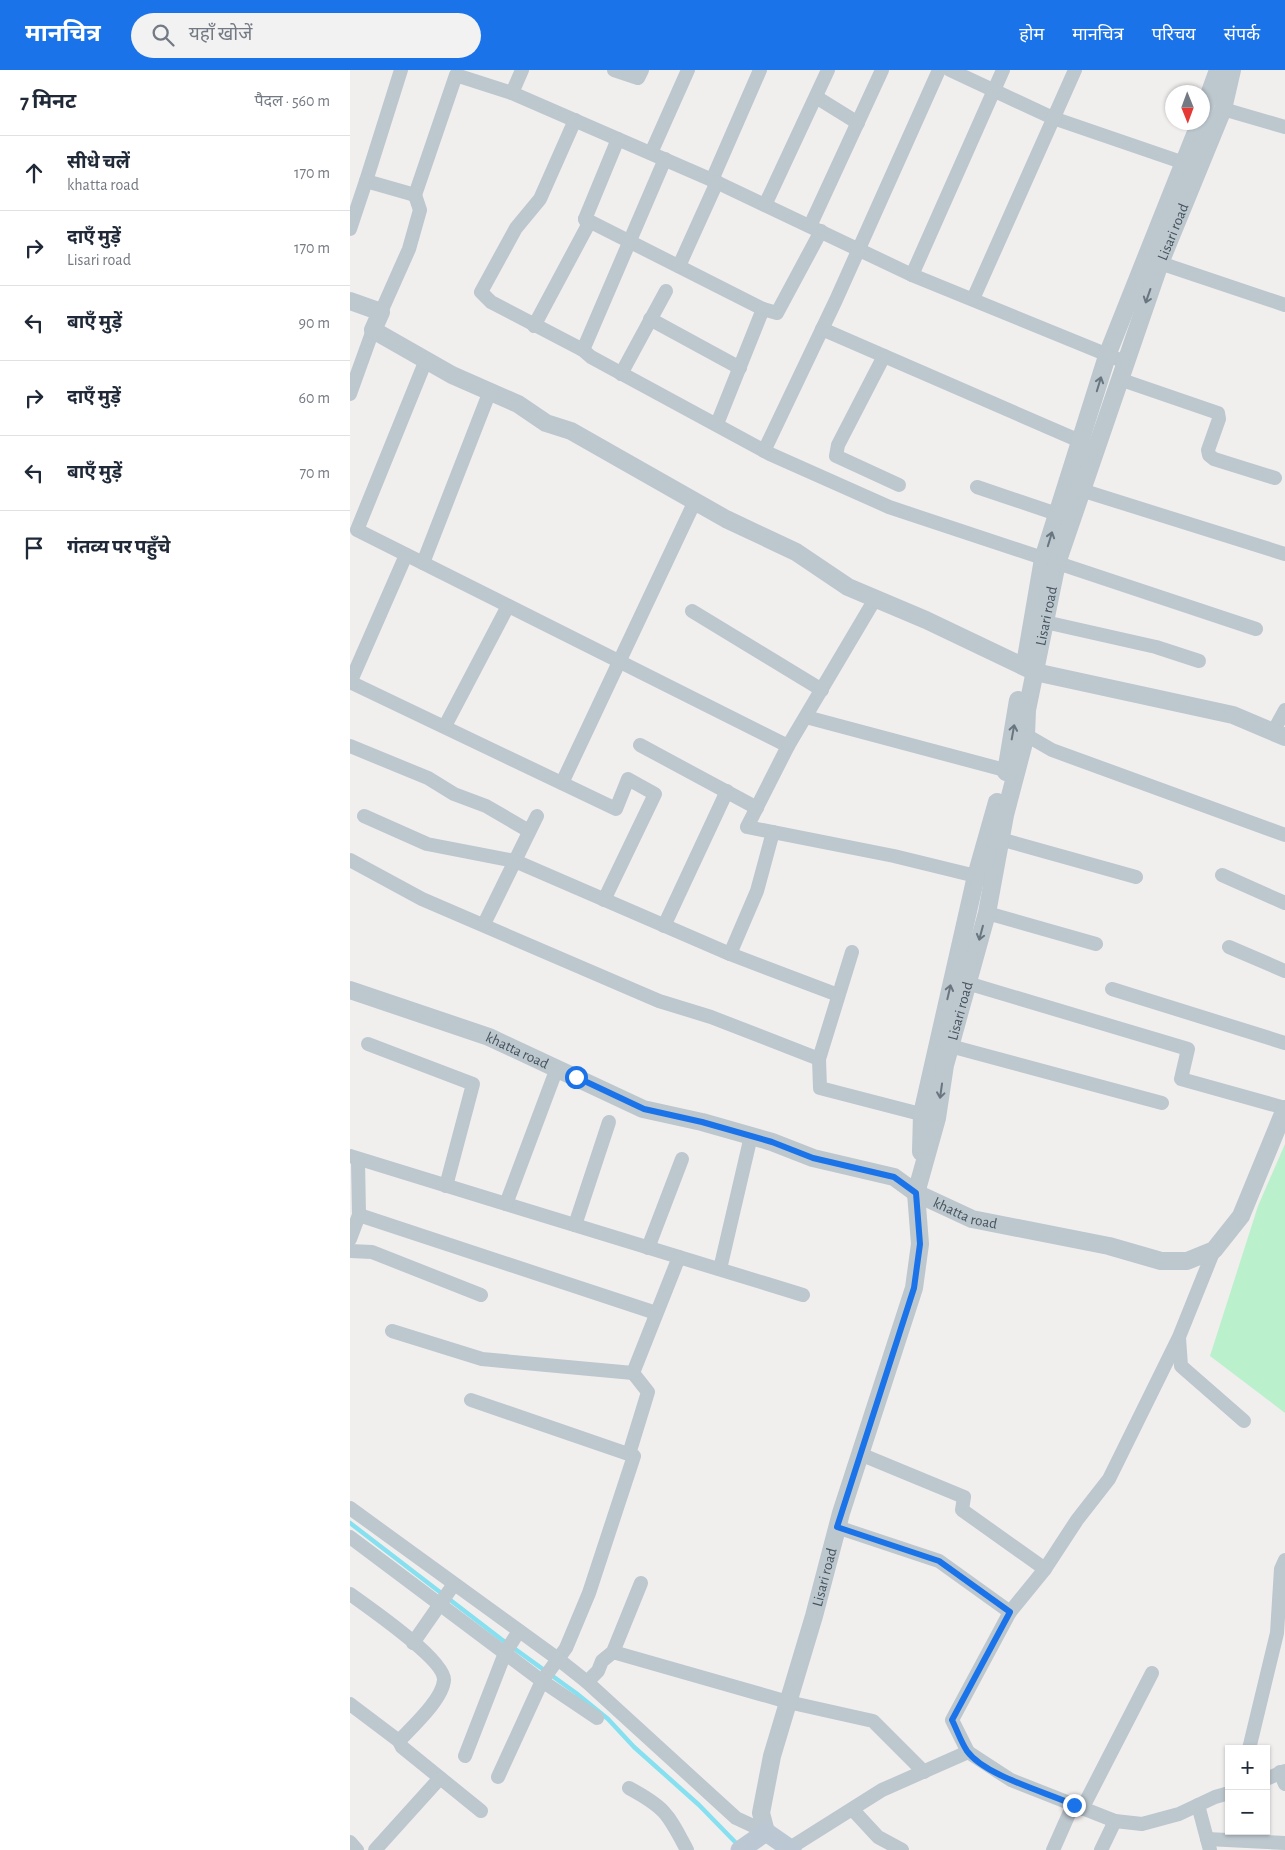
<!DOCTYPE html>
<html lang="hi">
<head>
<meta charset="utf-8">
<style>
  :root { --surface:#fff; --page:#f2f2f3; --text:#1f2937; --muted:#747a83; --line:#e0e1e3; --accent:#1a73e8 }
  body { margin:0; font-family:"Alegreya Sans","Noto Sans Devanagari",sans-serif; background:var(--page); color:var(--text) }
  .controls { position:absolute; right:15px; bottom:15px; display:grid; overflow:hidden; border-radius:0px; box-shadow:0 1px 4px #0004 }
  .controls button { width:45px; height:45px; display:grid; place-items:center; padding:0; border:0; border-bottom:1px solid var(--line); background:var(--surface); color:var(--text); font:25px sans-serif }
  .compass { position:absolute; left:815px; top:15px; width:45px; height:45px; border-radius:50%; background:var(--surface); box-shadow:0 1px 4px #0004; rotate:179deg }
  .stop { position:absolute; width:15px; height:15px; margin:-11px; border:4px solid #1a73e8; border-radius:50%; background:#fff }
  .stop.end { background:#1a73e8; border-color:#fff; box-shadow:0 1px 5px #0008 }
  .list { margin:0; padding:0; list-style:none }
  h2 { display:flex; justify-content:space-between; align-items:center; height:65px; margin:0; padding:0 20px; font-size:21px }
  h2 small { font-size:16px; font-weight:400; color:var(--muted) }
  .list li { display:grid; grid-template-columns:32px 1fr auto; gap:15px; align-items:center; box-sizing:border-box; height:75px; padding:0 20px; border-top:1px solid var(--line) }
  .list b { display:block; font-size:19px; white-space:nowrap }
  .list p { margin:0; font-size:16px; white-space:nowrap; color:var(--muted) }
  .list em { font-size:16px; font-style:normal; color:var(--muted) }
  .icon { flex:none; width:28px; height:28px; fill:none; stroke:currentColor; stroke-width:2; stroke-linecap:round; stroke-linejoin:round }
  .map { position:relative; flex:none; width:935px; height:1780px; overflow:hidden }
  header { display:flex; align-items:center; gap:30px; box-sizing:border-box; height:70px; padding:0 25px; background:var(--accent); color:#fff }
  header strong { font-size:24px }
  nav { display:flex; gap:28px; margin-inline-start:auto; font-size:18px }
  .search { width:350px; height:45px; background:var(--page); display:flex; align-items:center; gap:12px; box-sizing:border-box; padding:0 18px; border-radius:28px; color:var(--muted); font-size:19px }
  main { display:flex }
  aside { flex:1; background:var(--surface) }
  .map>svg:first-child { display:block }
  .green { fill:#bbf0cc }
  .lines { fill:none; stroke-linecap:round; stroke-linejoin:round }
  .stream { stroke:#86e0ef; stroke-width:4.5 }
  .minor { stroke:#bcc7ce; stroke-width:14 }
  .tertiary { stroke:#bcc7ce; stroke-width:18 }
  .secondary { stroke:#bbc8d3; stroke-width:19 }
  .oneway { stroke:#69767f }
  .route { stroke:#1a73e8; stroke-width:6 }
  .labels { text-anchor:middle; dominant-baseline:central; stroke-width:4; stroke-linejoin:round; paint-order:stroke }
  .street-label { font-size:15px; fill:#46535d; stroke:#fff }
</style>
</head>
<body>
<header>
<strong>मानचित्र</strong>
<div class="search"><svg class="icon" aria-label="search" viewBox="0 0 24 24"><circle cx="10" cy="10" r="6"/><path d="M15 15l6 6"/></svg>यहाँ खोजें</div>
<nav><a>होम</a><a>मानचित्र</a><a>परिचय</a><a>संपर्क</a></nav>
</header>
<main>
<aside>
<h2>7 मिनट<small>पैदल · 560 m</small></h2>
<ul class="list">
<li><svg class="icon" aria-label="ahead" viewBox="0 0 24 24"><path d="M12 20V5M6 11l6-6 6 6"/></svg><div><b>सीधे चलें</b><p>khatta road</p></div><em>170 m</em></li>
<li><svg class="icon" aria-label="right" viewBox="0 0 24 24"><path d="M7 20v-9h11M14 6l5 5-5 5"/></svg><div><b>दाएँ मुड़ें</b><p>Lisari road</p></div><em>170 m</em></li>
<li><svg class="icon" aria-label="left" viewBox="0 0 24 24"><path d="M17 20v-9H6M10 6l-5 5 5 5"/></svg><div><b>बाएँ मुड़ें</b></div><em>90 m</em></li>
<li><svg class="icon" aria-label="right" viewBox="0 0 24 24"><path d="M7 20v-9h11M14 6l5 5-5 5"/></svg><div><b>दाएँ मुड़ें</b></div><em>60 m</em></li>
<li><svg class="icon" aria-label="left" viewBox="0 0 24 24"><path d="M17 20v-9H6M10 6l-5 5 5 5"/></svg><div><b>बाएँ मुड़ें</b></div><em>70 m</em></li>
<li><svg class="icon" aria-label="arrive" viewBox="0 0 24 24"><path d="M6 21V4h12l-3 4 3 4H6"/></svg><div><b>गंतव्य पर पहुँचे</b></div></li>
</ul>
</aside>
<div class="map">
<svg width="935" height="1780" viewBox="0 0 935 1780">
  <rect width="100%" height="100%" fill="#f1eeee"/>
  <path class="green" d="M935,1074V1343L860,1286L908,1136Z"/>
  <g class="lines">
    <path class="stream" d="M0,1453L151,1569L226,1623L258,1649L284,1677L349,1735L389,1776"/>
    <g class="minor">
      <path d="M51,0L16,111L65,125L106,5L162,23"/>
      <path d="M172,0L162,23L362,110L562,205L775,292"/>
      <path d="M264,0L288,8L292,0"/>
      <path d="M600,0L703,48L843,96"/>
      <path d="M466,27L508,53"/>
      <path d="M873,39L935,57"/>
      <path d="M225,50L190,129L166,158L131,222L141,232L233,280L241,287L420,384L539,437L906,559"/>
      <path d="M268,69L235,149L413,239L367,354"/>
      <path d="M301,83L338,0"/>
      <path d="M362,110L410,0"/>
      <path d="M415,135L478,0"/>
      <path d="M460,156L532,0"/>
      <path d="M0,159L16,111"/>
      <path d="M810,193L935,235"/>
      <path d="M329,196L367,112"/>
      <path d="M562,205L653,0"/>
      <path d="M623,229L725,0"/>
      <path d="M413,239L427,243L471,161"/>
      <path d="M31,242L59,179L70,140L65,125"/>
      <path d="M300,249L390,298"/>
      <path d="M184,256L238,155L235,149"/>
      <path d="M472,259L739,375"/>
      <path d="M233,280L315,89"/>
      <path d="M534,286L488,375L486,386L549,415"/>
      <path d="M76,290L7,460L438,676L397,757L544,786L634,808"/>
      <path d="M271,304L316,221"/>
      <path d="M769,309L868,343L869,349L858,380L859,385L864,389L925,408"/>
      <path d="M0,324L23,260"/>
      <path d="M414,381L486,230L589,0"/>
      <path d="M627,417L716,447"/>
      <path d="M731,420L935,484"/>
      <path d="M73,493L140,321"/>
      <path d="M342,541L472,620"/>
      <path d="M695,552L806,577L849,591"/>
      <path d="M0,612L266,739L278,709L305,724L254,830"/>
      <path d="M0,613L56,485"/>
      <path d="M456,647L666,703"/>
      <path d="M95,656L158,536"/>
      <path d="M923,662L935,640"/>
      <path d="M676,665L702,680L935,765"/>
      <path d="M290,675L407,738"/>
      <path d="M0,676L78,708L104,724L136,736L179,761"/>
      <path d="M438,676L525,529"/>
      <path d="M212,713L345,431"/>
      <path d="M14,746L77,774L165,791L380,884L407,821L423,762"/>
      <path d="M650,769L786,807"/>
      <path d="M0,790L72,829L309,931L361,947L469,989L502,882"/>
      <path d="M872,805L935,833"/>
      <path d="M637,843L746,874"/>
      <path d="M134,854L187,746"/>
      <path d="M314,856L377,721"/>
      <path d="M879,877L935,901"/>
      <path d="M380,884L488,925"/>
      <path d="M617,913L838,979L831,1009L935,1038"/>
      <path d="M762,919L935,973"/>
      <path d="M18,974L123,1014L96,1116"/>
      <path d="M600,976L812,1033"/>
      <path d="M469,989L470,1018L582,1047"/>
      <path d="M207,998L156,1134L453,1225"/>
      <path d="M0,1086L156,1134"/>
      <path d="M9,1145L306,1243"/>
      <path d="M225,1155L259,1052"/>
      <path d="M0,1169L9,1145L8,1090"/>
      <path d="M298,1178L332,1089"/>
      <path d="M0,1181L22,1182L131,1225"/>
      <path d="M370,1199L401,1066"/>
      <path d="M42,1261L132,1289L283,1303"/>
      <path d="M829,1268L831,1296L894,1351"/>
      <path d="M121,1330L284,1386L239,1523L216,1578L192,1611L148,1707"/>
      <path d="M279,1384L298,1322L283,1303L329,1187"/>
      <path d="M0,1438L208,1589L237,1612L386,1748L416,1762"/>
      <path d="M487,1457L589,1491L660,1542L695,1499L612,1440L614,1427L510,1384"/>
      <path d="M0,1467L192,1611L247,1648"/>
      <path d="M695,1499L727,1450L759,1409L829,1267L864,1180"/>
      <path d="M0,1524C18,1537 95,1590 94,1610C93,1629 62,1657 49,1671"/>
      <path d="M63,1573L104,1514"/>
      <path d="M263,1582L438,1632L523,1651L574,1702"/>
      <path d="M237,1612L248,1601L252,1591L263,1582L291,1513"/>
      <path d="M0,1634L49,1671L52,1677L131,1741"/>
      <path d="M899,1679L927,1563L931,1499L935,1490"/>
      <path d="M618,1682L602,1650L660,1542"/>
      <path d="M115,1686L155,1583L169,1561"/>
      <path d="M930,1702L935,1714"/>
      <path d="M916,1709L935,1701"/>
      <path d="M279,1718C316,1738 318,1744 337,1780"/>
      <path d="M848,1735L860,1780"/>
      <path d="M732,1739L802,1603"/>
      <path d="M503,1740L528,1767L552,1780"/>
      <path d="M857,1769L935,1773"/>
      <path d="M0,1772L7,1780"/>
      <path d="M440,1778L532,1720L618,1682L661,1710L765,1751L792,1754L829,1744L865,1727L879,1723"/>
      <path d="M25,1780L90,1708"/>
      <path d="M703,1780L723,1735"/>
      <path d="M751,1780L765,1751"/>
    </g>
    <g class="tertiary">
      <path d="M852,44L868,0"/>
      <path d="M0,231L31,242L23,260L102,305L168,334L196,353L221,361L376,449L446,482L498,517L576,550L685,602L883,645L935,667"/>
      <path d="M675,594L693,489L758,283L850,52"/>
      <path d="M656,702L668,630"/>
      <path id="s1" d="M0,920L139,967L293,1039L352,1052L422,1072L463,1088L544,1107L566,1123L622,1149L759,1176L811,1191H837L864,1180L891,1146L935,1039"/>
      <path d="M571,1082L572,1044L626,806L647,732"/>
      <path id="s2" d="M416,1762L411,1743L422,1686L464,1546L491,1443L564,1218L570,1174L566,1123L587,1048L595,995L637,843L655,745L676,665L677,640L707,493L810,193L873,39L882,0"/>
    </g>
    <path class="secondary" d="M390,1780L416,1762L442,1780"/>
  </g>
  <defs><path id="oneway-shaft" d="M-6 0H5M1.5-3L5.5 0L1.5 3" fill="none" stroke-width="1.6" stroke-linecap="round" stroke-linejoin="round" transform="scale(1.25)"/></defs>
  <g class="oneway">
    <use href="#oneway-shaft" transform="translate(798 226) rotate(109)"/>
    <use href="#oneway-shaft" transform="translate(749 314) rotate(-73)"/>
    <use href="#oneway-shaft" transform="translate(700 469) rotate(-73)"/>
    <use href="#oneway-shaft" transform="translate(663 662) rotate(-80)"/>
    <use href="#oneway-shaft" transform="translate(631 863) rotate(105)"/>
    <use href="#oneway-shaft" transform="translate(599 922) rotate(-77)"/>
    <use href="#oneway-shaft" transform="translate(591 1021) rotate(98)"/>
  </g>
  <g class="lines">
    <path class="route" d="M226,1007L294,1039L352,1052L422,1072L463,1088L544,1107L566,1123L570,1174L564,1218L487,1457L589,1491L660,1542L602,1650C607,1660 611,1672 617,1681C635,1706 696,1722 724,1735"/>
  </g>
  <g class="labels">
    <g class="street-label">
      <text stroke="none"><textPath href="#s2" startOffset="1660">Lisari road</textPath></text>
      <text stroke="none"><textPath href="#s2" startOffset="1255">Lisari road</textPath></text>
      <text stroke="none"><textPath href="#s2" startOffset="850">Lisari road</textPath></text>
      <text stroke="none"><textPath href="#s1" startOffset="178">khatta road</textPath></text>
      <text stroke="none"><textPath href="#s1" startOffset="658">khatta road</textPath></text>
      <text stroke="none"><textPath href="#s2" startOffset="264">Lisari road</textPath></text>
    </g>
  </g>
</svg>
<div class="controls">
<button>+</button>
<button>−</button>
</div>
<svg class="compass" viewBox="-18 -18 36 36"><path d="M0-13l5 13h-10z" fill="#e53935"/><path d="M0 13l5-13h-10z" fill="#747a83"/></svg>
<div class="stop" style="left:226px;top:1007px"></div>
<div class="stop end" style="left:724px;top:1735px"></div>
</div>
</main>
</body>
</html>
